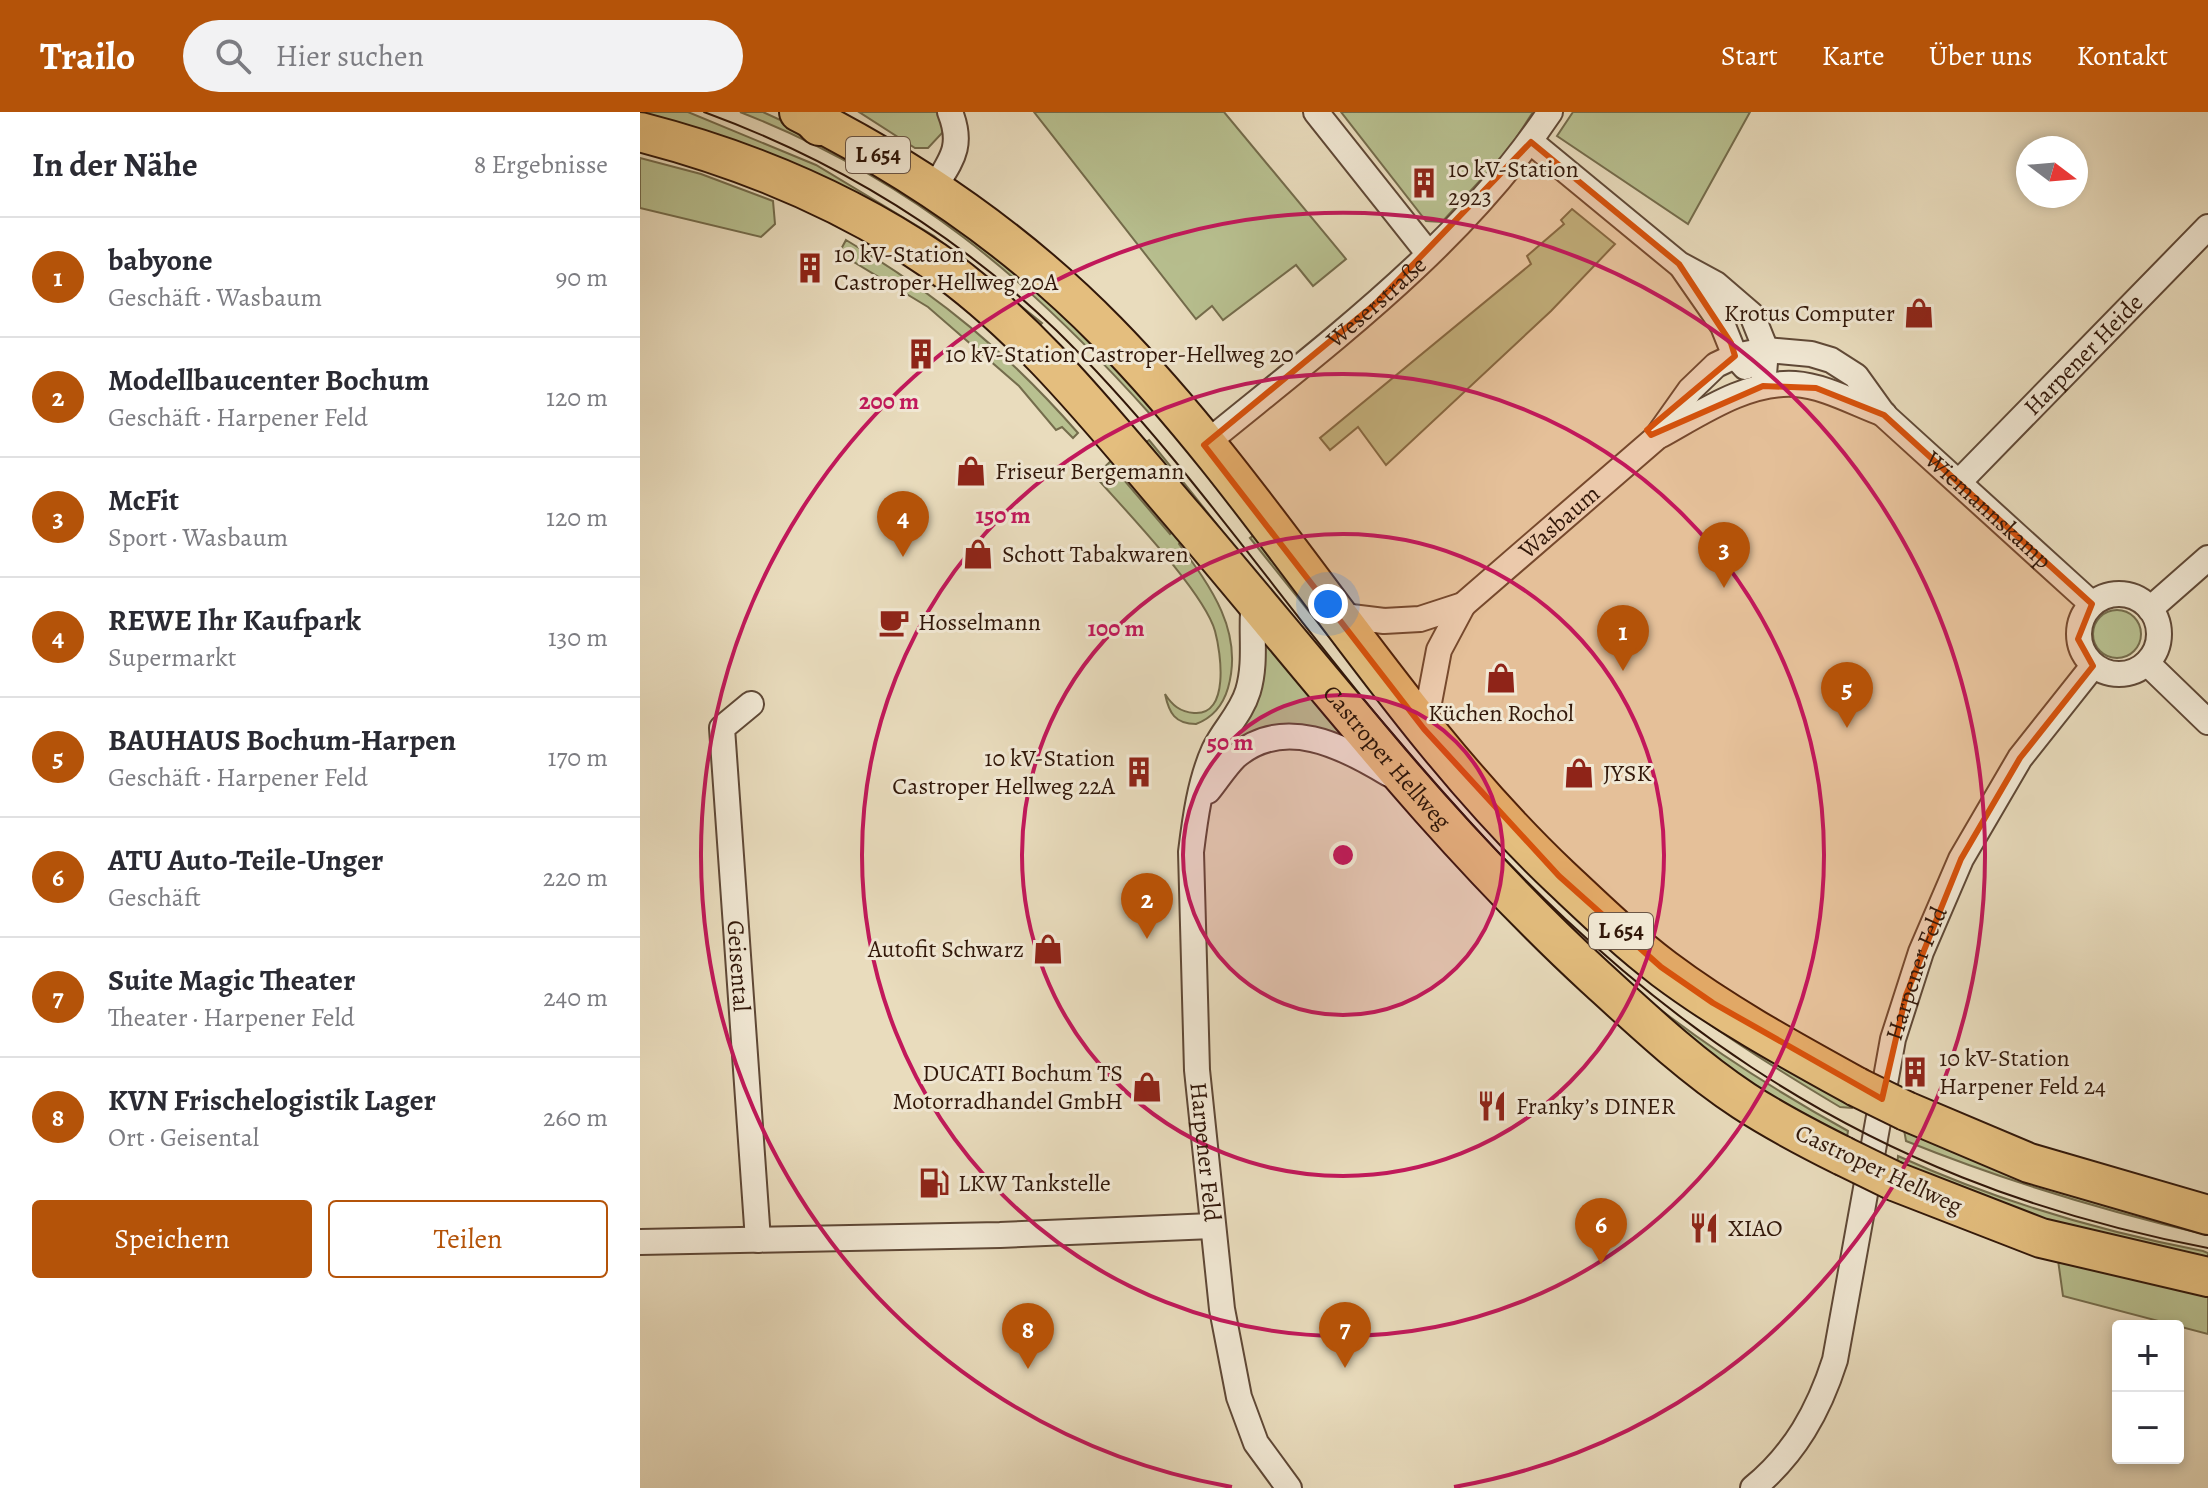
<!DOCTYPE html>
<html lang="de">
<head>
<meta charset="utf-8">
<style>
  :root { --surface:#fff; --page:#f2f2f3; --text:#2b2b33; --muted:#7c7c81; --line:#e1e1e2; --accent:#b45309 }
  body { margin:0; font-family:Alegreya,serif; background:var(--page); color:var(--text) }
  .controls { position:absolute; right:24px; bottom:24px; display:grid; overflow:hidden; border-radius:8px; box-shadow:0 4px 12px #0003 }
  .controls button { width:72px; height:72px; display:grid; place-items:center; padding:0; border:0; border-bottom:2px solid var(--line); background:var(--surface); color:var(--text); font:40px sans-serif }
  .compass { position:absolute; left:1376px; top:24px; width:72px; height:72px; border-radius:50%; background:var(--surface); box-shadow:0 4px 12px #0003; rotate:106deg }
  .you { position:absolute; left:688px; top:492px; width:28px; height:28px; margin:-20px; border:6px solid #fff; border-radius:50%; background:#1a73e8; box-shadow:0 0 0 12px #1a73e833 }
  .badge { display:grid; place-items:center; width:52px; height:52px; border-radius:50%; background:var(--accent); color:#fff; font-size:26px; font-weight:700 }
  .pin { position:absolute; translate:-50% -66px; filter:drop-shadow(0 2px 4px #0008) }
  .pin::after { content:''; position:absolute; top:42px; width:28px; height:24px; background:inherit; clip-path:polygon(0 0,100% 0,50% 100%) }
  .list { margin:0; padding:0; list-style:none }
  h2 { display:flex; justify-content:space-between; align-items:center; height:104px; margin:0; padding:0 32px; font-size:34px }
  h2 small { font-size:26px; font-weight:400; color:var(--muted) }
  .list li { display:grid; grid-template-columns:52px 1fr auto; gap:24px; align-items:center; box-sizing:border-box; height:120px; padding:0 32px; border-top:2px solid var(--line) }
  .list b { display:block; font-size:30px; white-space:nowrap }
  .list p { margin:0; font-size:26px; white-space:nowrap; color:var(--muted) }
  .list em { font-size:26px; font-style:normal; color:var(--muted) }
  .actions { display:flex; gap:16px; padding:24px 32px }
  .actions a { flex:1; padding:18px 0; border:2px solid var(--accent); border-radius:8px; text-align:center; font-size:28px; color:var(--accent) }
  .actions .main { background:var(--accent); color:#fff }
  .icon { flex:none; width:44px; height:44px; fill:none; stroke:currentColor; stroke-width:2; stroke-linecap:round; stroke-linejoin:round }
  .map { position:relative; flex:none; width:1568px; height:1376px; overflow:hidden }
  header { display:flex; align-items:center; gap:48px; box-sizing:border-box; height:112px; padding:0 40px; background:var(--accent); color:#fff }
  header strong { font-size:38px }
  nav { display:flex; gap:44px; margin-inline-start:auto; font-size:28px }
  .search { width:560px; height:72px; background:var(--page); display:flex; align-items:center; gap:20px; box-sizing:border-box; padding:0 28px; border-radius:44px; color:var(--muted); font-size:30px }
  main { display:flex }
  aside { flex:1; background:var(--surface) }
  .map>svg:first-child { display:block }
  .green { fill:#b8c090; stroke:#746c4c; stroke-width:2 }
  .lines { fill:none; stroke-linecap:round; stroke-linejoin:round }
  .minor-casing { stroke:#5f4836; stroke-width:28 }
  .primary-casing { stroke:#311709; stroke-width:42 }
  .motorway-casing { stroke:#311709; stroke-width:48 }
  .minor { stroke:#f1e8d4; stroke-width:24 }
  .primary { stroke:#e4be7e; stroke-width:38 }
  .motorway { stroke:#e4be7e; stroke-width:44 }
  .tram { stroke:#311709; stroke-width:2 }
  .primary-bridge-casing { stroke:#311709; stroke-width:42; stroke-linecap:butt }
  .primary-bridge { stroke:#e4be7e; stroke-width:38 }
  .marked { fill:#d6520c; fill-opacity:0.2; stroke:#d6520c; stroke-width:6; stroke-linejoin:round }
  .ring { fill:none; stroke:#c2185b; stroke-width:4 }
  .labels { text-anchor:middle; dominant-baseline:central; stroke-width:6; stroke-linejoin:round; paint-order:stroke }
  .shield { fill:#f1e8d4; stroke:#6b5646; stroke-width:2 }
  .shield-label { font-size:22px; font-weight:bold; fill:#311709 }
  .poi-label { font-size:24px; fill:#311709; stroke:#f1e8d4; text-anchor:start }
  .street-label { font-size:24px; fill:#311709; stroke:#f1e8d4 }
  .centre { fill:#c2185b; stroke:#f1e8d4; stroke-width:4 }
  .ring-label { font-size:24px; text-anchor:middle; font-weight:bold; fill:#c2185b; stroke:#f1e8d4; stroke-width:6; stroke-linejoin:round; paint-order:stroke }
</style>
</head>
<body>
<header>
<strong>Trailo</strong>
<div class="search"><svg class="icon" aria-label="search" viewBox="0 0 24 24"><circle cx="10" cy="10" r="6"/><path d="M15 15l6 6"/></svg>Hier suchen</div>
<nav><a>Start</a><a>Karte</a><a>Über uns</a><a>Kontakt</a></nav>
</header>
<main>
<aside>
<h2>In der Nähe<small>8 Ergebnisse</small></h2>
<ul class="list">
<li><span class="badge">1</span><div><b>babyone</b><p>Geschäft · Wasbaum</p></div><em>90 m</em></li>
<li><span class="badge">2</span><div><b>Modellbaucenter Bochum</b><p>Geschäft · Harpener Feld</p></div><em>120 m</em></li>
<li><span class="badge">3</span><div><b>McFit</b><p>Sport · Wasbaum</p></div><em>120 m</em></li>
<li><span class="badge">4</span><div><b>REWE Ihr Kaufpark</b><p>Supermarkt</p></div><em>130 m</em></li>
<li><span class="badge">5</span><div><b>BAUHAUS Bochum-Harpen</b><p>Geschäft · Harpener Feld</p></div><em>170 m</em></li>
<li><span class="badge">6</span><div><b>ATU Auto-Teile-Unger</b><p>Geschäft</p></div><em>220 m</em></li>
<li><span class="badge">7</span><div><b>Suite Magic Theater</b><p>Theater · Harpener Feld</p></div><em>240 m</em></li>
<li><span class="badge">8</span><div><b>KVN Frischelogistik Lager</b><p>Ort · Geisental</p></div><em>260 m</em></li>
</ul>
<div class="actions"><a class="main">Speichern</a><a>Teilen</a></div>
</aside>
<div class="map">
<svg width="1568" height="1376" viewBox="0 0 1568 1376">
  <rect width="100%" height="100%" fill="#e9dcbd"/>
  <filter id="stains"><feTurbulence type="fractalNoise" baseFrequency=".0025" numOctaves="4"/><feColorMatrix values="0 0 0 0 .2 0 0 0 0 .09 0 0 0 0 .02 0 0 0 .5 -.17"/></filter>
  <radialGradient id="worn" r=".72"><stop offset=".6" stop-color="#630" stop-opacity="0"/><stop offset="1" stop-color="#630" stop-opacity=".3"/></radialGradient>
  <g class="green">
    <path d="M0,0H48L176,53L294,124L402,211L396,217L0,7Z"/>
    <path d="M100,0H123L175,24L253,67L395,171L516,296L510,302C389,167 271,67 100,0Z"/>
    <path d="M219,0H301L303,20L288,36H275Z"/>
    <path d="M394,0H584L706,147L673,174L656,153L583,208L572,194L556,207Z"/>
    <path d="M701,0H893L869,37L802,110L786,109Z"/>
    <path d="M933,0H1110L1048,112L917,24Z"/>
    <path d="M0,46L61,62L133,89L135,112L121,125L0,96Z"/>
    <path d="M932,97L975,132L911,199L746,353L718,315L690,338L680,326L891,152L887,144L924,112L921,108Z"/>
    <path d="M206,128C298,183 368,241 438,321L433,326L422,315L416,318L379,274L288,195L199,141Z"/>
    <path d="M509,328C663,515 803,721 992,875C1060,931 1132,977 1208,1019L1206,1031C1166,1008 1124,987 1087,959C856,788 687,550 501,334Z"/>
    <path d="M472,348L481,357L478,361L530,422L533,419L541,429L539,432C571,475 604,520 588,576C583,593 572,606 556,612C535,612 529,601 525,582C532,593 540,600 554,601C590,604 581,541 575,519C564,480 485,398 455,364Z"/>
    <path d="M617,421C739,585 864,758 1031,879C1089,921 1151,955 1214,988L1212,996L1200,995C1141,960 1083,924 1028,882C864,755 739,586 610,426Z"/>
    <circle cx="1477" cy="522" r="24"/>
    <path d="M627,529L708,625L588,638Z"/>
    <path d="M1263,1012L1568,1119V1123C1464,1099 1365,1069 1266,1029Z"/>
    <path d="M1258,1044C1357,1089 1458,1119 1563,1139L1568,1141V1145L1378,1103L1257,1055Z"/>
    <path d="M1418,1148L1568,1185V1222L1423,1184Z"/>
  </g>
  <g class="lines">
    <g class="minor-casing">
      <g id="minor">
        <path d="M676,0L788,141"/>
        <path d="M891,30L1039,152L1076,172L1112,203L1126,238L1123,274"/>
        <path d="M293,78C311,48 324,35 310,0"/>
        <path d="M1042,155L1083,214L1095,244L1105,255"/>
        <path d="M1021,323C1061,301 1107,269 1155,272C1185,274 1216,292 1244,302"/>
        <path id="s1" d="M564,333C687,232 821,134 910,0"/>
        <path id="s2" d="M1319,370L1568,115"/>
        <circle cx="1479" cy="522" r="40"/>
        <path id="s3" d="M614,487C610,518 617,549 608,579C601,602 584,617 574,638C560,669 555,707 551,740L557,958L582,1197L599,1285L616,1331L649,1376"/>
        <path d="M1510,497L1568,446"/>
        <path id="s4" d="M695,503L744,509L780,507L823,493L1016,326L1050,278L1076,253L1095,244L1126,238L1171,242L1191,248L1216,264L1244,303L1452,492"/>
        <path d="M1507,551L1568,610"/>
        <path id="s5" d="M111,592L82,616L118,1128"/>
        <path d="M784,617L799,538L823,493"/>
        <path d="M568,679C577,668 585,655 595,645C643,603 703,634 749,662"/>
        <path d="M0,1130L360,1123L572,1114"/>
        <path id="s6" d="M1113,1376C1155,1342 1179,1298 1195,1248L1253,927L1281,840L1321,747L1380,646L1453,554"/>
      </g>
    </g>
    <g class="primary-casing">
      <g id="primary">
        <path d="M159,0C271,56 379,130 467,220C633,389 747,601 920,765C953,796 987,829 1024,857C1084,902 1150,938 1217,975"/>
        <path id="s7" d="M0,20C105,47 204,88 294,149C393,218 469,318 547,408C680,564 804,726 955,865C1002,908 1051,954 1104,989C1136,1010 1169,1027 1203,1044"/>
        <path d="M1266,999L1389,1051L1568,1103"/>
        <path d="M1254,1069L1401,1126L1568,1165"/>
      </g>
    </g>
    <g class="motorway-casing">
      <path id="motorway" d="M170,0L180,11"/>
    </g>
    <use href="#minor" class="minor"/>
    <use href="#primary" class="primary"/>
    <use href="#motorway" class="motorway"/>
    <path class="tram" d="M64,0C195,48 315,121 416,218C539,338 640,489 751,620C980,894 1211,1068 1568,1136"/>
    <g class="primary-bridge-casing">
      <g id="primary-bridge">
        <path d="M1217,975L1266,999"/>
        <path d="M1203,1044L1254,1069"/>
      </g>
    </g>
    <use href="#primary-bridge" class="primary-bridge"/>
  </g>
  <path class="marked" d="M891,30L1039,152L1091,231L1095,244L1007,318L1011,323L1123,274L1176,276L1244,303L1452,492L1438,527L1453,554L1380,646L1321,747L1266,883L1242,987L1073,891L1021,855L919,764L784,617L564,333L735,192Z"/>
  <circle cx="703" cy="743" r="160" fill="#c2185b" fill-opacity=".12"/>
  <g class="ring">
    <circle cx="703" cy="743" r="160"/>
    <circle cx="703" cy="743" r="321"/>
    <circle cx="703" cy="743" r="481"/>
    <path d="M592 1375A642 642 0 1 1 814 1375"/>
  </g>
  <defs>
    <g id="building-bare" transform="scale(2.4)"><path d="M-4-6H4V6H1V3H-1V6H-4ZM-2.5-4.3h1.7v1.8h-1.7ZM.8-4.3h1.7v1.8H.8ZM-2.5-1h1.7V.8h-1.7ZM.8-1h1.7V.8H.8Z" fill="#8f2418" stroke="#f1e8d4" stroke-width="2.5" paint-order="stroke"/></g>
    <g id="shop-bare" transform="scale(2.4)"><path d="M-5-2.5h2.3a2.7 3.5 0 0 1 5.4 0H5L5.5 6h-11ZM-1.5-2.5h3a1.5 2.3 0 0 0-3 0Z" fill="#8f2418" stroke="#f1e8d4" stroke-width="2.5" paint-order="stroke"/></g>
    <g id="cafe-bare" transform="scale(2.4)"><path d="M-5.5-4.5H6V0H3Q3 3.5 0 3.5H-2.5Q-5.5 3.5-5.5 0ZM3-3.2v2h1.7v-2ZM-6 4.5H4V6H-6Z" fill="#8f2418" stroke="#f1e8d4" stroke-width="2.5" paint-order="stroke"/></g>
    <g id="restaurant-bare" transform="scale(2.4)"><path d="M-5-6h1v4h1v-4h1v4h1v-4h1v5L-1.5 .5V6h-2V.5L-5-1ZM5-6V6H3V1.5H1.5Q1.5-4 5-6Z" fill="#8f2418" stroke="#f1e8d4" stroke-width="2.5" paint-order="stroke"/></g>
    <g id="fuel-bare" transform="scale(2.4)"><path d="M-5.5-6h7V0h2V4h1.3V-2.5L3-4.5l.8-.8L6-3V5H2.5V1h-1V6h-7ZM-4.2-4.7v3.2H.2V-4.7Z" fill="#8f2418" stroke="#f1e8d4" stroke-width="2.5" paint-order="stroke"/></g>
  </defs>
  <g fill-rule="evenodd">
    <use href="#building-bare" x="784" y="71"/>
    <use href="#building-bare" x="170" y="156"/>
    <use href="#shop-bare" x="1279" y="201"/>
    <use href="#building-bare" x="281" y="242"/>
    <use href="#shop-bare" x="331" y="359"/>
    <use href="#shop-bare" x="338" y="442"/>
    <use href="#cafe-bare" x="254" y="510"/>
    <use href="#shop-bare" x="861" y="566"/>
    <use href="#building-bare" x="499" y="660"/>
    <use href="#shop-bare" x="939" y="661"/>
    <use href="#shop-bare" x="408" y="837"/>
    <use href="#building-bare" x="1275" y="960"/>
    <use href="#shop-bare" x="507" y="975"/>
    <use href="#restaurant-bare" x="852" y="994"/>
    <use href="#fuel-bare" x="294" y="1071"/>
    <use href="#restaurant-bare" x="1064" y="1116"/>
  </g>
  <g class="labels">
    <g class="shield">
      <rect x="206" y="25" width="64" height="36" rx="6"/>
      <rect x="949" y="801" width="64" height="36" rx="6"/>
    </g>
    <g class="shield-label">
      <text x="238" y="43">L 654</text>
      <text x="981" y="819">L 654</text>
    </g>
    <g class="poi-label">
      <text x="808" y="57">10 kV-Station<tspan x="808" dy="28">2923</tspan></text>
      <text x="194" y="142">10 kV-Station<tspan x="194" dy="28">Castroper Hellweg 20A</tspan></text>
      <text x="1255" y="201" text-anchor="end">Krotus Computer</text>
      <text x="305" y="242">10 kV-Station Castroper-Hellweg 20</text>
      <text x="355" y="359">Friseur Bergemann</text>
      <text x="362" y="442">Schott Tabakwaren</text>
      <text x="278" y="510">Hosselmann</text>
      <text x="861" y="601" text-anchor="middle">Küchen Rochol</text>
      <text x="475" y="646" text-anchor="end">10 kV-Station<tspan x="475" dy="28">Castroper Hellweg 22A</tspan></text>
      <text x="963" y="661">JYSK</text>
      <text x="384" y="837" text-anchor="end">Autofit Schwarz</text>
      <text x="1299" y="946">10 kV-Station<tspan x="1299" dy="28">Harpener Feld 24</tspan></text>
      <text x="483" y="961" text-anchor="end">DUCATI Bochum TS<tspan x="483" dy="28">Motorradhandel GmbH</tspan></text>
      <text x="876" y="994">Franky’s DINER</text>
      <text x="318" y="1071">LKW Tankstelle</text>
      <text x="1088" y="1116">XIAO</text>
    </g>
    <g class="street-label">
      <text stroke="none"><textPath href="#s1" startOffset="224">Weserstraße</textPath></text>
      <text stroke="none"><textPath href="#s2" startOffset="178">Harpener Heide</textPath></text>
      <text stroke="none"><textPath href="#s4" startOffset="818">Wiemannskamp</textPath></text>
      <text stroke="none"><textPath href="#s4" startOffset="258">Wasbaum</textPath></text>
      <text stroke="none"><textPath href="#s7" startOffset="996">Castroper Hellweg</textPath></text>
      <text stroke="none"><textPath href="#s5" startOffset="276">Geisental</textPath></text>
      <text stroke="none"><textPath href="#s6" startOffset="550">Harpener Feld</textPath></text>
      <text stroke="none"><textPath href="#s3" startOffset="566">Harpener Feld</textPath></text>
      <text transform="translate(1239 1057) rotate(25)">Castroper Hellweg</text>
    </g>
  </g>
  <circle cx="703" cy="743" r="12" class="centre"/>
  <g class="ring-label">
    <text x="249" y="297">200 m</text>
    <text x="363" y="411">150 m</text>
    <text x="476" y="524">100 m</text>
    <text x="590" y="638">50 m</text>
  </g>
  <rect width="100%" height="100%" filter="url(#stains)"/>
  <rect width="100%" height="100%" fill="url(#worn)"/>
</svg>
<div class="controls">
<button>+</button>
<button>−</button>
</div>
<svg class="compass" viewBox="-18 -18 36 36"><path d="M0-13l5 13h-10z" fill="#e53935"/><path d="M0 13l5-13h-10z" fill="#7c7c81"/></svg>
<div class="you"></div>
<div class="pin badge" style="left:983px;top:559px">1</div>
<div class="pin badge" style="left:507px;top:827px">2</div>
<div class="pin badge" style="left:1084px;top:476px">3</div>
<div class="pin badge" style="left:263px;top:445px">4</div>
<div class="pin badge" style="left:1207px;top:616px">5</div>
<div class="pin badge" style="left:961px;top:1152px">6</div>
<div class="pin badge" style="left:705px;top:1256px">7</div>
<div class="pin badge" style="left:388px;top:1257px">8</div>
</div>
</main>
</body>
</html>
